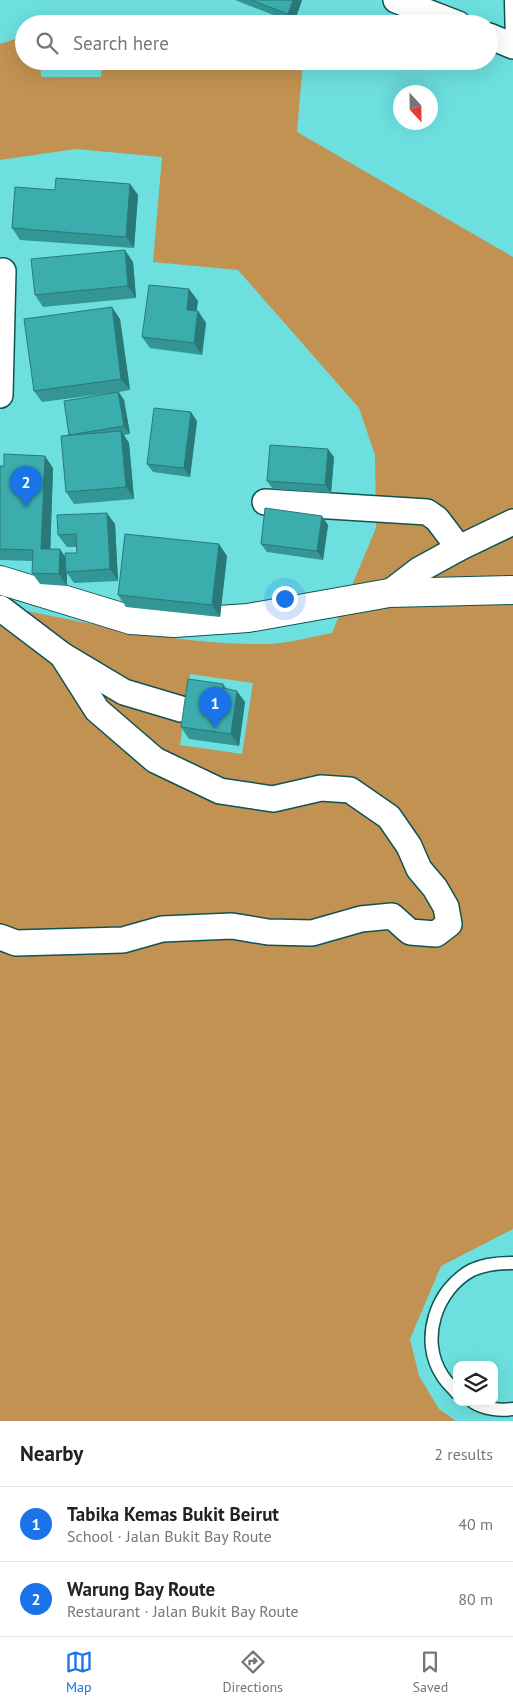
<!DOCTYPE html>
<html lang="en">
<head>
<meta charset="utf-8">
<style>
  :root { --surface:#fff; --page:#f2f2f2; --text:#222; --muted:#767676; --line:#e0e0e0; --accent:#1a73e8 }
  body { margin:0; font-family:"PT Sans",sans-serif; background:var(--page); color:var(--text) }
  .controls { position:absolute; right:15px; bottom:15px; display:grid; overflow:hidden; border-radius:10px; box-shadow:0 5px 20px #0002 }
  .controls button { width:45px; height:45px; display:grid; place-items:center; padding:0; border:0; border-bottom:1px solid var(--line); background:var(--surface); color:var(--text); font:25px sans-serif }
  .compass { position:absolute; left:393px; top:85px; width:45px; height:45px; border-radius:50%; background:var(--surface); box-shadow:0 5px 20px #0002; rotate:158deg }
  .you { position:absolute; left:284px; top:598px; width:18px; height:18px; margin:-12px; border:4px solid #fff; border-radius:50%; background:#1a73e8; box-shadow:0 0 0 8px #1a73e833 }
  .badge { display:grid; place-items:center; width:32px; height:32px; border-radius:50%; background:var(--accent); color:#fff; font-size:16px; font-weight:700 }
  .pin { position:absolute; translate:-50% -41px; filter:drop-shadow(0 1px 2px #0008) }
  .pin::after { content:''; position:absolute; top:26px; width:18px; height:15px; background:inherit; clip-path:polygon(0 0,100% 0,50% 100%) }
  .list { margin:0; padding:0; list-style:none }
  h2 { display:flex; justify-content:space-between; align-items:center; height:65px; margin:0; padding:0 20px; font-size:21px }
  h2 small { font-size:16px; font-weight:400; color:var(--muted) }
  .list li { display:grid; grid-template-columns:32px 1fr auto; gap:15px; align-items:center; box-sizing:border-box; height:75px; padding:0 20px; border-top:1px solid var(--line) }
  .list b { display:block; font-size:19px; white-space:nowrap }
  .list p { margin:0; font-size:16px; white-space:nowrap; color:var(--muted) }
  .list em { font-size:16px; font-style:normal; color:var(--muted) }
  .icon { flex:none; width:28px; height:28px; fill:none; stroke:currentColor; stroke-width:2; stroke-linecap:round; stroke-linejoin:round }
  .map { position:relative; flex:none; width:513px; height:1421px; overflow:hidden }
  .search { position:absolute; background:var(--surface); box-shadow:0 5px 20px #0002; left:15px; right:15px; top:15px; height:55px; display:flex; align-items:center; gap:12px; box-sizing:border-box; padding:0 18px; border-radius:28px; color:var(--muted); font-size:19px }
  .sheet { height:215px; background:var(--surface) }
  nav { display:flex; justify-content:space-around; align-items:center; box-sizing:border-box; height:70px; border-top:1px solid var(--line); background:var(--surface); font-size:14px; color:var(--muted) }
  nav a { display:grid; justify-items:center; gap:2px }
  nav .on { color:var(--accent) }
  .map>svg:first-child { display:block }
  .forest { fill:#c19251; fill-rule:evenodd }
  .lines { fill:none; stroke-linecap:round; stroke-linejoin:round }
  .lane-casing { stroke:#0f5352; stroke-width:15 }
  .street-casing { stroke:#0f5352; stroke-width:28 }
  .secondary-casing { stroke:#0f5352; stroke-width:30 }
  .lane { stroke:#fff; stroke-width:12 }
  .street { stroke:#fff; stroke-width:25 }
  .secondary { stroke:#fff; stroke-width:28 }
  .wall { fill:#339594 }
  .shaded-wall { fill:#297978 }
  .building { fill:#3badac; stroke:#297978 }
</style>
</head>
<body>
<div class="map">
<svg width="513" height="1421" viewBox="0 0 513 1421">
  <rect width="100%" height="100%" fill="#6cdfde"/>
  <path class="forest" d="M24,36V61H40L41,77H101L102,61H303L297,132L513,257V1229L441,1266L410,1339L419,1376L439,1409L456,1421H0V606C88,622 178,646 268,644C289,643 311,637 332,633L376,528L375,455L359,408L238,270L153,262L162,157L76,149L0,160V44ZM190,674L253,683L242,754L180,745Z"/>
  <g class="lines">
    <g class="lane-casing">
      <g id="lane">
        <path d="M511,0L512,46"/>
        <path d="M457,1393C452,1387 446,1382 442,1375C419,1340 436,1289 472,1270C485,1264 499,1263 513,1263"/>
        <path d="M473,1402C484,1409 500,1411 513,1409"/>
      </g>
    </g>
    <g class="street-casing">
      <g id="street">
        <path d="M396,0L458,24"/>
        <path d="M489,36L513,46"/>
        <path d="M0,395L3,271"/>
        <path d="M265,502L427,512L437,519L459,548"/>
        <path d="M389,593L419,570L459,548L513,522"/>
        <path d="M0,608L62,655L124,692L181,709"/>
        <path d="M0,937L16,943L123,940L162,929L232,926L268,932L312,933L361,919L392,916L410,932L436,934L449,924L446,907L435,888L419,869L409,846L389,817L350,790L321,788L273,799L220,791L155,760L97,710L62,655"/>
      </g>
    </g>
    <g class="secondary-casing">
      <path id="secondary" d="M0,580L131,620L174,623L248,618L389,593L513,590"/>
    </g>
    <use href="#lane" class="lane"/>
    <use href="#street" class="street"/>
    <use href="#secondary" class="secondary"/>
  </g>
  <g class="wall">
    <path d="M235,0H302L294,23Z"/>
    <path d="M130,184L138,195L134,248L20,240L12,228Z"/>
    <path d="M133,262L136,298L43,307L35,295Z"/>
    <path d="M189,289L198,301L196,311H198L206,323L202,355L150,348L142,337Z"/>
    <path d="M120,319L130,390L119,392L124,400L130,434L124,435L129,443L134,499L74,504L66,492L70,436L69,435L110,393L42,402L34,391Z"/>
    <path d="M197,421L190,477L153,472L147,464Z"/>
    <path d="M334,457L331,493L273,489L267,481Z"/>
    <path d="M0,466L53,468L50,549L66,558L77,553L76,547H67L58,535L115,524L118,581L74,583L67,573V586L40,584L32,573V561L0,560Z"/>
    <path d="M328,525L323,560L267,552L261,544Z"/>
    <path d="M227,556L220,617L126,607L118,595Z"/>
    <path d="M223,684L227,689L245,702L239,746L189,739L181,727Z"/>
  </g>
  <g class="shaded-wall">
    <path d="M293,0H302L294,23L288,14Z"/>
    <path d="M130,184L138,195L134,248L126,237Z"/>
    <path d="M125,250L133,262L136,298L128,286Z"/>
    <path d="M189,289L198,301L195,322L187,310Z"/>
    <path d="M112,307L120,319L130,390L121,379Z"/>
    <path d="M198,311L206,323L202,355L194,343Z"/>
    <path d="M118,392L124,400L130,434L124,426Z"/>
    <path d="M191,412L197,421L190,477L184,468Z"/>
    <path d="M121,431L129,443L134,499L126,487Z"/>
    <path d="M328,449L334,457L331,493L325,485Z"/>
    <path d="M45,456L53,468L50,561L41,549Z"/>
    <path d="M107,513L115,524L118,581L110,569Z"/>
    <path d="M322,516L328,525L323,560L317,551Z"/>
    <path d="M219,544L227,556L220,617L212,605Z"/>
    <path d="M60,549L68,561L66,572L67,573V586L59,574Z"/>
    <path d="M237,691L245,702L239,746L231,734Z"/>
  </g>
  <g class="building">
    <path d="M251,0H293L288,14Z"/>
    <path d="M56,178L130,184L126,237L12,228L15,187L55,190Z"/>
    <path d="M125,250L128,286L35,295L31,259Z"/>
    <path d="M149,285L189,289L187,310L198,311L194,343L142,337Z"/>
    <path d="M112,307L121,379L34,391L24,319Z"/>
    <path d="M118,392L124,426L69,435L64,401Z"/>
    <path d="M154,408L191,412L184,468L147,464Z"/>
    <path d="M121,431L126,487L66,492L61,436Z"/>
    <path d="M270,445L328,449L325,485L267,481Z"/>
    <path d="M4,454L45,456L41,549H60L59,574L32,573L33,550L0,549V466H4Z"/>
    <path d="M265,508L322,516L317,551L261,544Z"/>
    <path d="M107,513L110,569L66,572L65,553H77L76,534L58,535L57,515Z"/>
    <path d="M125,534L219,544L212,605L118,595Z"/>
    <path d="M188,679L223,684V688L237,691L231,734L181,727Z"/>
  </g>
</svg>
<div class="controls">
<button><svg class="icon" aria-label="layers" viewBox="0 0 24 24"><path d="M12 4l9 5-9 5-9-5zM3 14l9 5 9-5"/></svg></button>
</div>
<svg class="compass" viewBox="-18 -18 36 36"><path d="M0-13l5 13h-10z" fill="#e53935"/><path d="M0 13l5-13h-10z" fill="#767676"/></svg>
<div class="you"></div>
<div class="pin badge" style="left:215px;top:728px">1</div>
<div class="pin badge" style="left:26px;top:507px">2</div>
<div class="search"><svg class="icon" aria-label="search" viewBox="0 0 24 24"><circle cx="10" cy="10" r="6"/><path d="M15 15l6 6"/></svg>Search here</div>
</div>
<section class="sheet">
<h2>Nearby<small>2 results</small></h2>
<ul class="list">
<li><span class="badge">1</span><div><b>Tabika Kemas Bukit Beirut</b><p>School · Jalan Bukit Bay Route</p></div><em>40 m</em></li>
<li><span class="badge">2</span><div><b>Warung Bay Route</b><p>Restaurant · Jalan Bukit Bay Route</p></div><em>80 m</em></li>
</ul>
</section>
<nav>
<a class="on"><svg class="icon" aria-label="map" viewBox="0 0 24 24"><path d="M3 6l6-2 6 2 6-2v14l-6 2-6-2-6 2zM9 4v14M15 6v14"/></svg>Map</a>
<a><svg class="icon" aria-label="directions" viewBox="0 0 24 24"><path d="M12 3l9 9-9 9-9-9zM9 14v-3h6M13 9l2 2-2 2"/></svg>Directions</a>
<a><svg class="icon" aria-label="saved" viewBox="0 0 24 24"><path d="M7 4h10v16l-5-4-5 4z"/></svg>Saved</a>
</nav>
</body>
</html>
